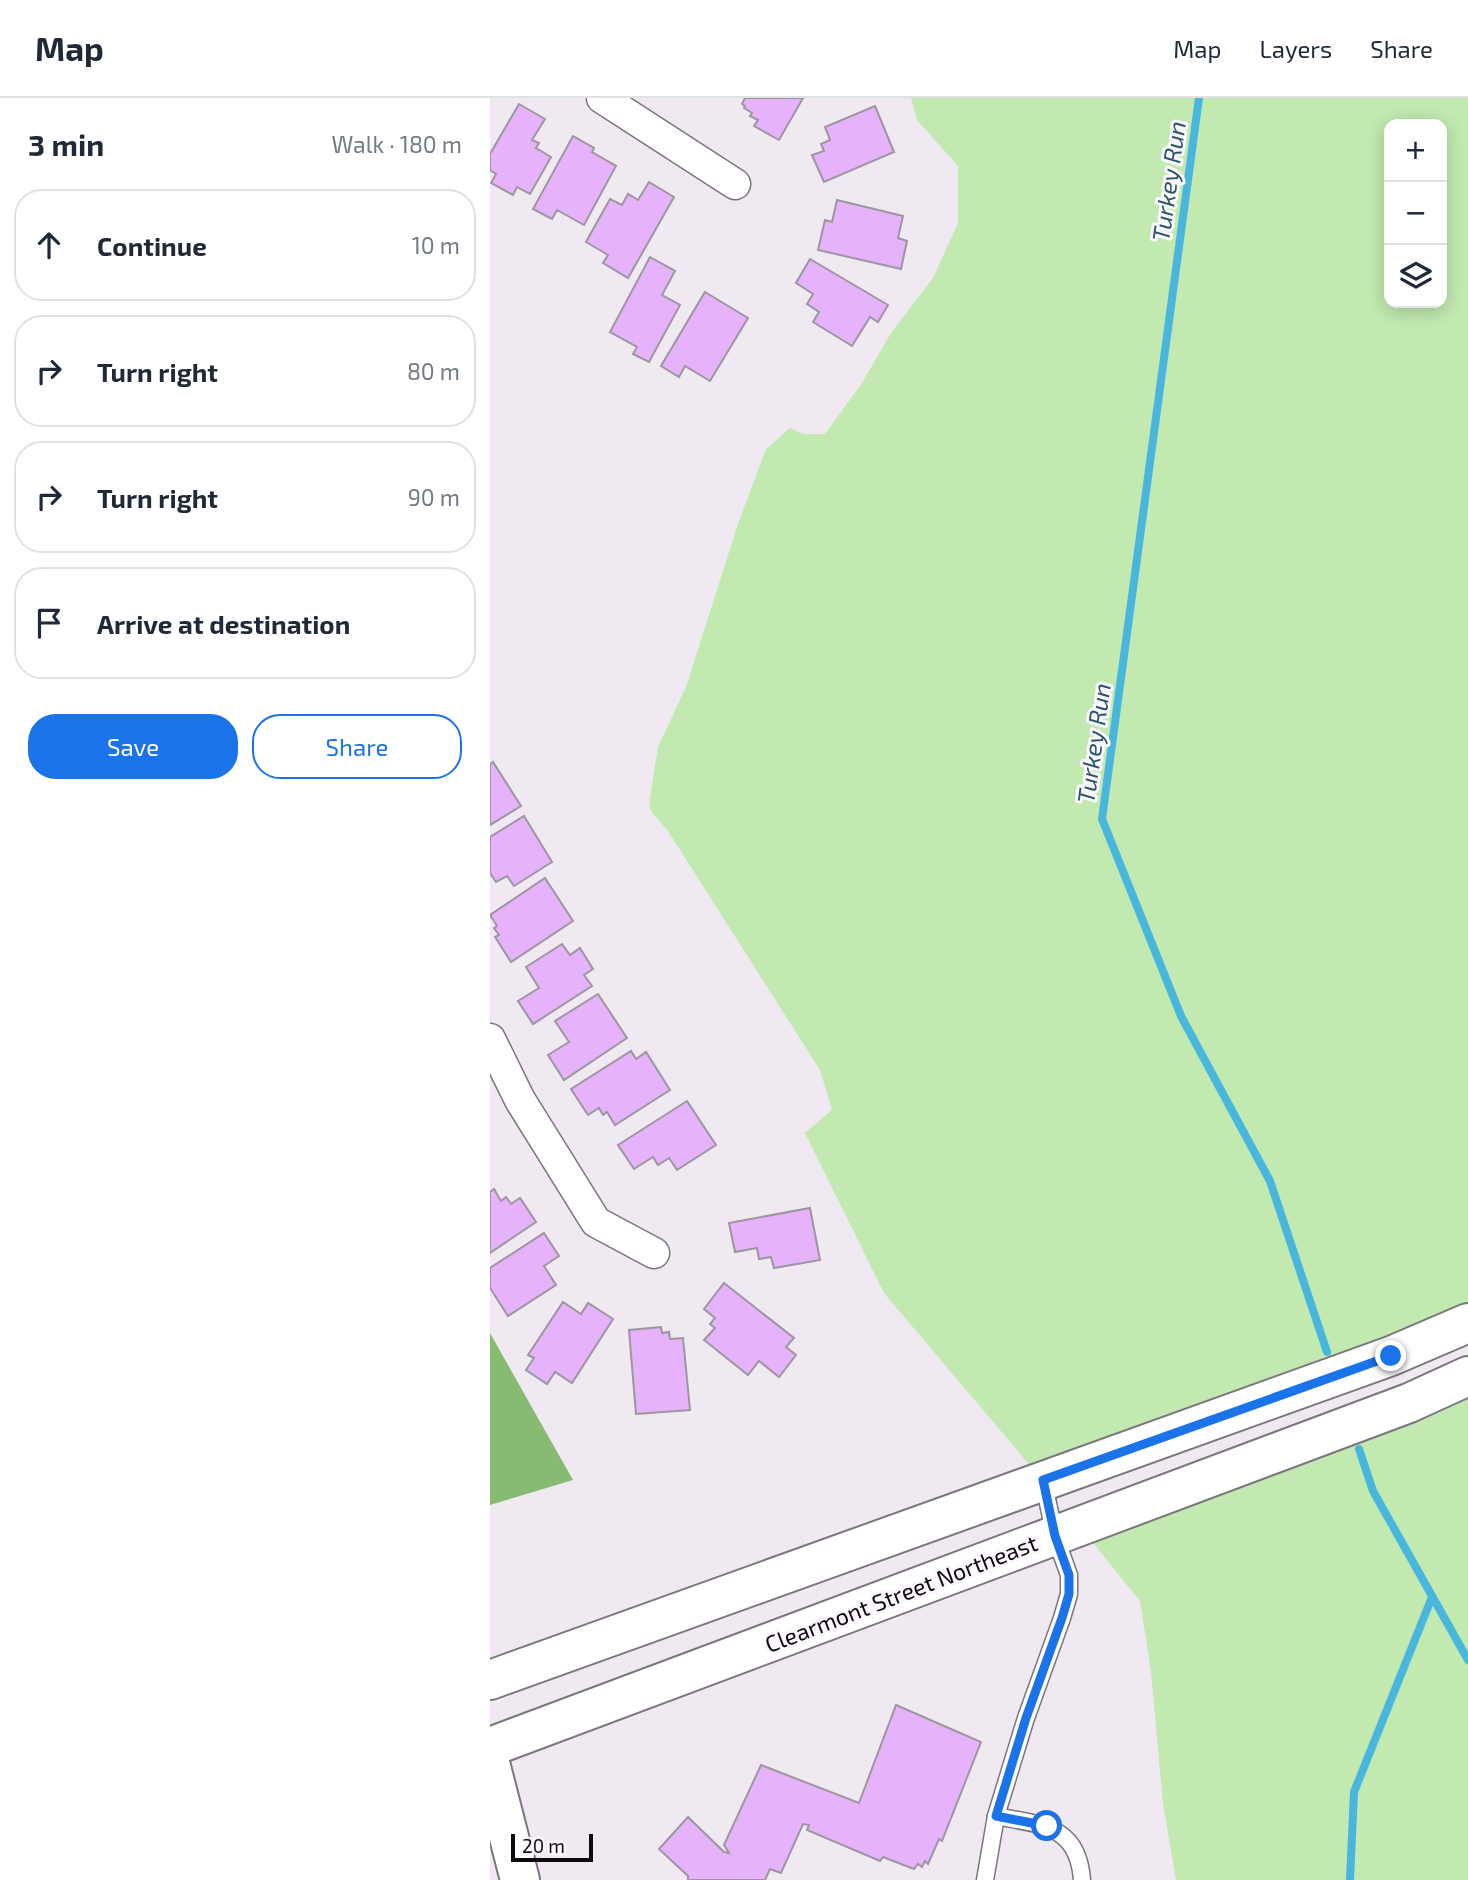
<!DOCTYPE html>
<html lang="en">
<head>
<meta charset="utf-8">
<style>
  :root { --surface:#fff; --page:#f6f6f7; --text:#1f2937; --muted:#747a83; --line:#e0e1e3; --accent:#1a73e8 }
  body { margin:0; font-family:"Exo 2",sans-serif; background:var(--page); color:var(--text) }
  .controls { position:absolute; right:21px; top:21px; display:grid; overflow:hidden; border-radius:14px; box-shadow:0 4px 18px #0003 }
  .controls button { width:63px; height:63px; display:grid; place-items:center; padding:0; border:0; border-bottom:2px solid var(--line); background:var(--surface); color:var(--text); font:35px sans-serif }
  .scale { position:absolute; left:21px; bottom:18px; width:82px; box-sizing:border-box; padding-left:7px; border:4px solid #0c0a0d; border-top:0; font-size:19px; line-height:24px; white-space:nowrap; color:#0c0a0d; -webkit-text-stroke:5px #fcf7fe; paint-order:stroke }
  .stop { position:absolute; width:21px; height:21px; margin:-16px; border:5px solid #1a73e8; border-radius:50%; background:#fff }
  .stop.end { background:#1a73e8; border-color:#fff; box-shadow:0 2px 7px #0008 }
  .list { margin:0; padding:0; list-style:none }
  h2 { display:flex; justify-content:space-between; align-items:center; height:91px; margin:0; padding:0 28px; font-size:30px }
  h2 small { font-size:23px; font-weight:400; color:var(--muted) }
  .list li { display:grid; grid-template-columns:46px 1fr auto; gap:21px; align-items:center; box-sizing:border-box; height:112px; margin:0 14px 14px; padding:0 14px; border:2px solid var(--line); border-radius:28px }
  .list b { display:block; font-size:26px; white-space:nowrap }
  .list em { font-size:23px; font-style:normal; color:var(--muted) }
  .actions { display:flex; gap:14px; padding:21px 28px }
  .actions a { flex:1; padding:16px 0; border:2px solid var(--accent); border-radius:28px; text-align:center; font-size:24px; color:var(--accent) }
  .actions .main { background:var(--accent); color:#fff }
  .icon { flex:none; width:38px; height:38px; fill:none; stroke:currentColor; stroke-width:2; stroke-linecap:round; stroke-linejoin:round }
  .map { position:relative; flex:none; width:978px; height:1782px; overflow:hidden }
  header { display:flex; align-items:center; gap:42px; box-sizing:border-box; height:98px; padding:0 35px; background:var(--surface); border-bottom:2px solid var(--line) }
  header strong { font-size:33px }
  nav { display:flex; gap:38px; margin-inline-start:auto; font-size:24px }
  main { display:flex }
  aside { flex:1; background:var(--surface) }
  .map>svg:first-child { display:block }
  .green { fill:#c1e9b0; fill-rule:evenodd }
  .forest { fill:#88bb72 }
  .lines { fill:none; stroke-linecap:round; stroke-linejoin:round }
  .stream { stroke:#48b6dd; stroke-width:8 }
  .building { fill:#e6b2fb; stroke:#9c969f; stroke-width:2 }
  .service-casing { stroke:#7b757d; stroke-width:19 }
  .minor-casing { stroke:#7b757d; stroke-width:33 }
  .tertiary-casing { stroke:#7b757d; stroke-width:42 }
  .service { stroke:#fff; stroke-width:16 }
  .minor { stroke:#fff; stroke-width:30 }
  .tertiary { stroke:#fff; stroke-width:38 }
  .route { stroke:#1a73e8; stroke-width:9 }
  .labels { text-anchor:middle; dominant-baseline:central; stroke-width:6; stroke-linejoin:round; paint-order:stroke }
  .street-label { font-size:23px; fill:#0c0a0d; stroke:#fcf7fe }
  .water-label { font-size:24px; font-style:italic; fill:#295667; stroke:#fcf7fe }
</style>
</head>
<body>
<header>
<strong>Map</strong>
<nav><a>Map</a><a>Layers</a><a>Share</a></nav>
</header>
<main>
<aside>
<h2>3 min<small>Walk · 180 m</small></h2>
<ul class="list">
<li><svg class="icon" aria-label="ahead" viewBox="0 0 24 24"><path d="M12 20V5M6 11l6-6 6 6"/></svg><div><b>Continue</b></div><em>10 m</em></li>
<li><svg class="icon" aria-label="right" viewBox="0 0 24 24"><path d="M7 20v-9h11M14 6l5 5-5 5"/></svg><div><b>Turn right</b></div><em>80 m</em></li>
<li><svg class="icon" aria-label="right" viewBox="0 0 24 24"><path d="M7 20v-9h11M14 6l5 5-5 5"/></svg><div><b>Turn right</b></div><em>90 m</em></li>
<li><svg class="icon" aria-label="arrive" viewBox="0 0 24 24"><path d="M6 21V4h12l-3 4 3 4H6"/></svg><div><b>Arrive at destination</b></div></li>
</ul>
<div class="actions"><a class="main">Save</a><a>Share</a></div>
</aside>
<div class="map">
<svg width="978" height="1782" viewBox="0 0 978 1782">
  <rect width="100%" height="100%" fill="#f0e9f2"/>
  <g class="green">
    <path d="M421,0H978V1209L543,1371L394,1195L315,1035L342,1012L330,972L178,733L162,715L159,707L168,649L196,589L248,426L276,351L300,330L313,336H335L372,285L401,235L443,180L468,125V68L427,22ZM899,26H952V205H899Z"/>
    <path d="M978,1293V1782H686L673,1706L661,1573L650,1503L599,1440Z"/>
  </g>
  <path class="forest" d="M0,1235L83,1382L0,1407Z"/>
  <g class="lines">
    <g class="stream">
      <path d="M709,0L612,721L691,918L780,1083L837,1254"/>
      <path d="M869,1351L883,1393L978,1562"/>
      <path d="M860,1782L864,1694L942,1499"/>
    </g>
  </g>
  <g class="building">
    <path d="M255,0H313L289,42L264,28L268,22L260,18L262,15L254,10L255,8L252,6Z"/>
    <path d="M29,6L55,21L42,42L49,45L46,50L61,59L40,96L27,89L23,97L1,85L6,76L0,72V56Z"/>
    <path d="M385,8L404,54L334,84L322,57L334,53L331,46L340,42L335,29Z"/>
    <path d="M83,38L104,50L102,54L126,68L94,127L67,112L62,121L43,111Z"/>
    <path d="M159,84L184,99L138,180L113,165L118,157L96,144L120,101L132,107L138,96L148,102Z"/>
    <path d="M347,102L413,118L408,140L417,143L411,171L328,152L335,122L342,124Z"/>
    <path d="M160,159L185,173L172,197L190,207L159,264L143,256L147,249L120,234Z"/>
    <path d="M320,161L398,207L388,224L380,219L362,248L323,224L329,214L317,206L323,196L306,185Z"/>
    <path d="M215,194L258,220L220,283L195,268L189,279L171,268Z"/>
    <path d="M3,664L31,708L0,727V666Z"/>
    <path d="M34,718L62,764L24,788L17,778L6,784L0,775V739Z"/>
    <path d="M55,780L83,823L21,864L5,839L9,837L4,830L7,828L0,817Z"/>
    <path d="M72,846L80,857L90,850L103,871L94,877L102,888L43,926L28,903L49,890L36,869Z"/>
    <path d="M108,896L137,940L74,982L58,957L79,944L65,923Z"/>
    <path d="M141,953L146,961L156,954L180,992L125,1027L117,1014L113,1017L109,1010L98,1017L81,991Z"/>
    <path d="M197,1003L226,1047L187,1072L179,1060L168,1067L163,1059L144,1071L128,1047Z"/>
    <path d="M4,1091L11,1103L16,1099L21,1106L30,1100L46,1124L0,1155V1094Z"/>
    <path d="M320,1110L330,1162L284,1170L281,1159L269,1161L267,1150L245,1154L239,1125Z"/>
    <path d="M54,1135L69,1158L54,1168L66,1187L18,1218L0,1190V1170Z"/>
    <path d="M234,1185L304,1240L296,1249L306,1257L289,1279L269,1263L258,1277L214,1242L225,1230L220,1226L225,1220L214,1211Z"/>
    <path d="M73,1204L91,1216L98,1205L123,1221L82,1285L65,1274L57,1286L36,1272L44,1260L38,1257Z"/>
    <path d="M171,1229L172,1235L179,1234L180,1241L193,1240L200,1312L146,1316L139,1232Z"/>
    <path d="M406,1607L491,1644L452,1743L449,1741L438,1766L435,1763L432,1769L428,1766L424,1771L393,1759L390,1763L317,1732L319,1727L313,1726L291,1775L280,1771L275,1782H198V1778L169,1751L198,1719L234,1754L239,1755L234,1747L271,1667L369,1705Z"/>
  </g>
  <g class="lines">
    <g class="service-casing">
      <g id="service">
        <path d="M553,1382L565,1438L579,1477V1496L572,1520L536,1620L506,1718C550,1727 588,1726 592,1782"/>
        <path d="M495,1782L506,1718"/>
      </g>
    </g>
    <g class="minor-casing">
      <g id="minor">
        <path d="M112,0L245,86"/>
        <path d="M0,941L30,1002L106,1124L164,1155"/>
      </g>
    </g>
    <g class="tertiary-casing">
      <g id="tertiary">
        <path d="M0,1582L901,1258L978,1225"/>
        <path d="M0,1649L919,1305L978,1278"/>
        <path d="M0,1665L30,1782"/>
      </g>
    </g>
    <use href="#service" class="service"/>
    <use href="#minor" class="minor"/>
    <use href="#tertiary" class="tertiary"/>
  </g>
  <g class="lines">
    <path class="route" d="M557,1728L506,1718L536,1620L572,1520L579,1496V1477L565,1438L553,1382L901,1258"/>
  </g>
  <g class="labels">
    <g class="street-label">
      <text transform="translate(411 1495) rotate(-21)">Clearmont Street Northeast</text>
    </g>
    <g class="water-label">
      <text transform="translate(678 83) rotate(-82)">Turkey Run</text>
      <text transform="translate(603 645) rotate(-82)">Turkey Run</text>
    </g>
  </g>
</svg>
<div class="controls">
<button>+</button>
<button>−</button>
<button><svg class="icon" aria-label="layers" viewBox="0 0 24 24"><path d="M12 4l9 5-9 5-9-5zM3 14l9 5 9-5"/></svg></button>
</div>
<div class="scale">20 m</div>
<div class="stop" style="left:557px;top:1728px"></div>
<div class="stop end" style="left:901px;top:1258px"></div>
</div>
</main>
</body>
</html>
